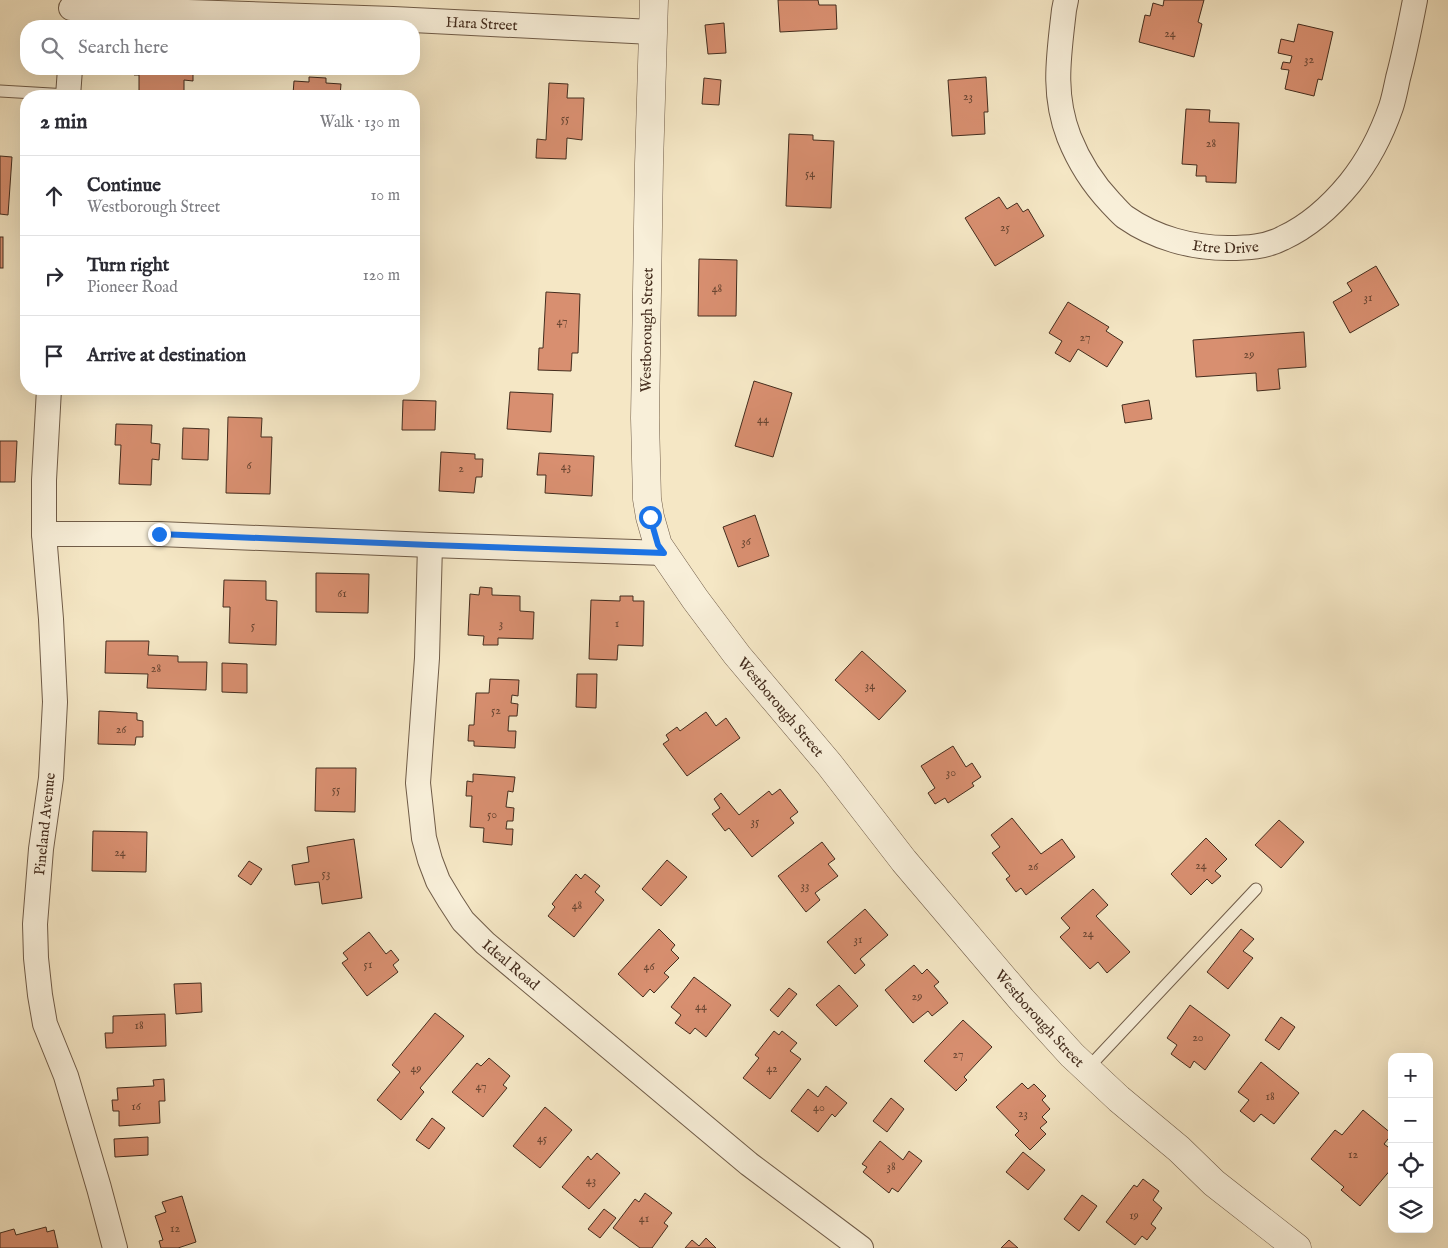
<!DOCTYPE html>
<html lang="en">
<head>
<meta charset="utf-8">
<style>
  :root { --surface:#fff; --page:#f7f7f7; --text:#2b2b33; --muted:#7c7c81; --line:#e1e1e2 }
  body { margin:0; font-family:"IM FELL English",serif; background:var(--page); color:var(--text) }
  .controls { position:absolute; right:15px; bottom:15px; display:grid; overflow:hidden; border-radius:10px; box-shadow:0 5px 20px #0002 }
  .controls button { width:45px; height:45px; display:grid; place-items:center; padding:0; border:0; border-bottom:1px solid var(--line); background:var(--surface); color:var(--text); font:25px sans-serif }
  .stop { position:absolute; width:15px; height:15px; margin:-11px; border:4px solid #1a73e8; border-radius:50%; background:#fff }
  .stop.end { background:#1a73e8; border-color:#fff; box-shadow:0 1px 5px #0008 }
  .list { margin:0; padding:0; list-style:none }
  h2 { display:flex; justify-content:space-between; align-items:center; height:65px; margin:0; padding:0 20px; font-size:21px }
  h2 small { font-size:16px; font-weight:400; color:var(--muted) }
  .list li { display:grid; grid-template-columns:32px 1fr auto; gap:15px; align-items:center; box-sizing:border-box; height:80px; padding:0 20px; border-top:1px solid var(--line) }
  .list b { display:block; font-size:19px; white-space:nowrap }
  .list p { margin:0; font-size:16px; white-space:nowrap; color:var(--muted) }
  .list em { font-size:16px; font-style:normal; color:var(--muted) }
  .icon { flex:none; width:28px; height:28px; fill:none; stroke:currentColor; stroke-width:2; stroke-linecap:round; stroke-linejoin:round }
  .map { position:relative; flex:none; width:1448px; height:1248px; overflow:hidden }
  .search { position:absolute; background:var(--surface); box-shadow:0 5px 20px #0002; left:20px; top:20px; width:400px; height:55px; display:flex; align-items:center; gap:12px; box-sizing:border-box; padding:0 18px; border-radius:20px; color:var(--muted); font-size:19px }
  .panel { position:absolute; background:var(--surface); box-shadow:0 5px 20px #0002; left:20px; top:90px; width:400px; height:305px; border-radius:20px }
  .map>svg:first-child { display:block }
  .building { fill:#d88f70; stroke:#442d1e }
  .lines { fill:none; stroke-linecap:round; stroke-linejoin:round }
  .service-casing { stroke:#705c48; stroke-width:13 }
  .minor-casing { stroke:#705c48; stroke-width:26 }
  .tertiary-casing { stroke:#705c48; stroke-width:29 }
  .service { stroke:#f8efd9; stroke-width:11 }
  .minor { stroke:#f8efd9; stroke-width:24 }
  .tertiary { stroke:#f8efd9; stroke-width:28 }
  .route { stroke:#1a73e8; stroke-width:6 }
  .labels { text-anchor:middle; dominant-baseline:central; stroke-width:4; stroke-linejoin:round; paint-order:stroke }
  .number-label { font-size:12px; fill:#694632 }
  .street-label { font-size:15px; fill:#442d1e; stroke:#f8efd9 }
</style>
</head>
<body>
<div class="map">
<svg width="1448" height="1248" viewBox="0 0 1448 1248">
  <rect width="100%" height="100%" fill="#f5e7c5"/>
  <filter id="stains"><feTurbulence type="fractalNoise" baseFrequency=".004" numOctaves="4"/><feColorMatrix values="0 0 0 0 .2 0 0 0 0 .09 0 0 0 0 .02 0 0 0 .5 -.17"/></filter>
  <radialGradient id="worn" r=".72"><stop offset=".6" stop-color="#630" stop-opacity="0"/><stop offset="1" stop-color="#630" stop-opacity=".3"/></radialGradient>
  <g class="building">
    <path d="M778,0H818L819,5H836L837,29L780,32Z"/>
    <path d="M1164,0H1204L1198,22L1202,24L1194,57L1139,42L1145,15L1150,16L1153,3L1163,6Z"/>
    <path d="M724,23L726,53L708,54L705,25Z"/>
    <path d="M1298,24L1333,32L1322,80L1318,79L1314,96L1285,89L1289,70L1281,69L1283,62L1290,63L1292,56L1278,53L1281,39L1294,42Z"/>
    <path d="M134,69H193V81L184,80V96H139V75H134Z"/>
    <path d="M309,77L326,78V83L341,84L340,96H248V92L293,94L294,81L309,82Z"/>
    <path d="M986,77L988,112H984L985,134L952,136L948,80Z"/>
    <path d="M704,78L721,80L719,105L702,104Z"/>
    <path d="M549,83L568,84L567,98H584L582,140L567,138L566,159L536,158L537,139L546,140Z"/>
    <path d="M1186,109L1210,110L1209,122L1239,123L1236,183L1206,182V176H1196L1197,165L1182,164Z"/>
    <path d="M789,134L813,135V140L834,141L831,208L786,206Z"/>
    <path d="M0,156L12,157L8,215L0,214Z"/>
    <path d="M999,197L1007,209L1017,203L1023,212L1028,209L1044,236L995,266L965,218Z"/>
    <rect x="0" y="237" width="3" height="31"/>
    <path d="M699,259L737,260L736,316H698Z"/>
    <path d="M1376,266L1399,305L1350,333L1333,302L1352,291L1347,283Z"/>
    <path d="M546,292L580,294L578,353H572L571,371L538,370L539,348H543Z"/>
    <path d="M1068,302L1109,327L1106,331L1123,342L1107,367L1078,349L1070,362L1055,353L1062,341L1049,333Z"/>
    <path d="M1304,332L1306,367L1278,369L1280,389L1257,391L1256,373L1196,377L1193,340Z"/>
    <path d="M754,381L792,393L773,457L735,446Z"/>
    <path d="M510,392L553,394L551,432L507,429Z"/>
    <path d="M403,400L436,401L435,430H402Z"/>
    <path d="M1149,400L1152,419L1125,423L1122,405Z"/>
    <path d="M228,417L262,418L261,437H272L270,494L226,493Z"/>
    <path d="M116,424L152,425L151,443L160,444L159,460L152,459L151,485L119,484L121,445H115Z"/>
    <path d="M183,428L209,429L208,460L182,459Z"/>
    <path d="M0,441H17L15,482H0Z"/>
    <path d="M441,452L475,454V459H483L482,477H476L474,493L439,491Z"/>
    <path d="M539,453L594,456L592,496L545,493L546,475H537Z"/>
    <path d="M755,515L769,556L738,567L723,527Z"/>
    <path d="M316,573L369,574L368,613L316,612Z"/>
    <path d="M224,580L266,581V600L277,601L276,645L229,643L230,607H223Z"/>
    <path d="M480,587L492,588V595L520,596V611L534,612L533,639L498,638V645H483L484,636L468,635L470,594L479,595Z"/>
    <path d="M620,596H633V601H644L643,646L618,645L617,660L589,659L591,600L620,601Z"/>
    <path d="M106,641H149L148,655L178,656V662H207L206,690L147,688L148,674L105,673Z"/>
    <path d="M862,651L906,691L879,720L835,680Z"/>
    <path d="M222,663L247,664V693L222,692Z"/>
    <path d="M577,674H597L596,708L576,707Z"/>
    <path d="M490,679L519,680L518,696L512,695L511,703L518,704L517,716H509L508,731H516L515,748L474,746V741H468L469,725H474L476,693H489Z"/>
    <path d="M99,711L137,713V720L143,721V737H136L135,745L98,744Z"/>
    <path d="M706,712L716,726L726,718L740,738L687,776L663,744L669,740L666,735L677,727L680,731Z"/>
    <path d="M953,746L966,767L972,763L981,777L972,783L974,786L948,803L945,798L935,804L928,793L935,788L921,766Z"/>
    <path d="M316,768H356L355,812L315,811Z"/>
    <path d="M473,774L515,777L513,792L508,791L506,807L514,808L513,821H507L506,829H513L512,845L483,842L484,828L470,827L472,796H466L467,781L473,782Z"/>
    <path d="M780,789L798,812L790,818L794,823L752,857L729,828L725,831L712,814L720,808L714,799L721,793L739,815L769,791L772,795Z"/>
    <path d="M1012,818L1041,854L1062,839L1075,857L1026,895L1021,888L1016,892L1006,879L1010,876L992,853L1000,847L991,835Z"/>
    <path d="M1279,820L1304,842L1281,868L1255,845Z"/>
    <path d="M93,831L147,832L146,872L92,871Z"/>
    <path d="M1206,838L1227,859L1215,871L1221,876L1212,884L1207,879L1191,895L1171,874Z"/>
    <path d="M354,839L362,898L322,904L319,882L295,885L292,865L309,862L307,847Z"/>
    <path d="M822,842L835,859L828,864L838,876L815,893L820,900L806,912L778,876Z"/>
    <path d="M667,860L687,877L661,906L642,889Z"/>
    <path d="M249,861L262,869L251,885L238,876Z"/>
    <path d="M576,874L581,879L585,874L600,886L595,892L604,900L574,937L548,916L555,907L552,904Z"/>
    <path d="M1093,889L1108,905L1096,916L1130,952L1107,973L1098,962L1090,969L1060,937L1070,928L1061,918Z"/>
    <path d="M865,909L888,935L860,959L865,965L855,974L827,942Z"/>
    <path d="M659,929L675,945L671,950L679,958L664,973L669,977L654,993L650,989L643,997L618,974Z"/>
    <path d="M1241,929L1254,939L1243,951L1253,958L1228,989L1207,972Z"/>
    <path d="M369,932L386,954L391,950L399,960L393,965L398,972L367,996L342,963L348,959L343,953Z"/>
    <path d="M914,965L922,974L927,969L939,982L934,986L948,1003L932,1016L928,1011L913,1023L885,990Z"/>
    <path d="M694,977L731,1005L706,1037L695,1028L690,1034L675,1023L681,1015L671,1007Z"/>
    <path d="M201,983L202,1012L176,1014L174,984Z"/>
    <path d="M839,985L858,1006L836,1026L816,1005Z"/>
    <path d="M789,988L797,994L778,1017L770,1010Z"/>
    <path d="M1190,1005L1230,1035L1205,1070L1194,1061L1190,1068L1171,1054L1177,1045L1167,1038Z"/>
    <path d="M435,1013L464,1036L420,1088L424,1092L401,1120L377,1100L400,1072L392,1065Z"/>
    <path d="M165,1014L166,1046L106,1048L105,1033H113V1016Z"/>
    <path d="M1281,1017L1295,1027L1279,1050L1265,1040Z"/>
    <path d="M963,1020L992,1047L964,1077L967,1080L956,1091L924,1061Z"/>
    <path d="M774,1031L779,1035L782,1031L797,1043L790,1051L801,1059L770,1099L743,1078L759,1058L755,1055Z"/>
    <path d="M489,1058L510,1076L503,1085L507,1088L483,1117L452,1092L477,1063L481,1066Z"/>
    <path d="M1261,1062L1299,1093L1274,1124L1261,1114L1254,1122L1240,1111L1249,1100L1238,1092Z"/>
    <path d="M164,1079L165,1101H159L160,1123L119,1126V1111H113L112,1100H118L117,1088L154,1086L153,1080Z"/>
    <path d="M1022,1083L1028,1089L1034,1084L1046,1096L1042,1100L1050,1109L1042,1117L1047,1122L1040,1128L1046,1134L1030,1150L1015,1135L1019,1131L996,1107Z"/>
    <path d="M826,1086L847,1103L835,1117L832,1114L818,1132L791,1111L808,1089L818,1097Z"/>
    <path d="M891,1098L904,1109L887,1132L873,1121Z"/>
    <path d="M545,1107L572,1130L540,1168L513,1146Z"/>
    <path d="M1363,1110L1392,1134L1384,1144L1392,1150V1168L1360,1206L1341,1190L1344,1187L1311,1159L1335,1130L1342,1135Z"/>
    <path d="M432,1118L445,1128L429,1149L416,1140Z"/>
    <path d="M148,1137V1155L115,1157L114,1139Z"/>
    <path d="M880,1141L903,1160L909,1151L922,1161L898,1192L892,1188L889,1193L863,1172L867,1167L862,1164Z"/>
    <path d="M1023,1152L1045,1170L1028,1190L1006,1172Z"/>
    <path d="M597,1153L620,1173L589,1209L562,1187L588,1156L591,1160Z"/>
    <path d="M1143,1179L1159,1191L1153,1200L1162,1208L1151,1224L1156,1228L1147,1240L1142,1236L1135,1245L1106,1222L1134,1185L1137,1187Z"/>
    <path d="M645,1193L672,1213L664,1223L668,1226L652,1248H640L613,1228L635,1199L639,1202Z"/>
    <path d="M1082,1195L1097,1206L1079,1231L1064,1219Z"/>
    <path d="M182,1196L196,1242L178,1248H161L159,1241L163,1240L155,1216L166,1212L162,1202Z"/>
    <path d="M604,1209L616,1218L600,1238L588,1229Z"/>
    <path d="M46,1227L47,1232L54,1230L58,1248H0V1233L14,1229L16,1235Z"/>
    <path d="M706,1238L716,1248H685L692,1240L699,1246Z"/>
    <path d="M1009,1240L1018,1248H1001Z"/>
  </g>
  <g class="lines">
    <g class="service-casing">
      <g id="service">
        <path d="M0,91L68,95"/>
        <path d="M1087,1069L1256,889"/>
      </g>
    </g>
    <g class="minor-casing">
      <g id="minor">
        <path id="s1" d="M1066,0L1064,10C1059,55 1052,93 1069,137C1079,162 1093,184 1111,203C1116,208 1120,213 1125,217C1155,238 1192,248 1228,248C1247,248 1266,247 1283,238C1309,226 1332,205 1350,183C1367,162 1382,133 1391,107C1394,98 1396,87 1398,78C1405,52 1410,26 1415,0"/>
        <path id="s2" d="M71,8L393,19L652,32"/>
        <path d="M68,96L70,69"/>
        <path d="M49,389L44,480V534L51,619L55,702L51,778L41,849L35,924L36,958L40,995L45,1024L66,1076L99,1188L115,1248"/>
        <path d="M44,534H159L430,545L664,553"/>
        <path id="s3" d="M430,545L427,658L418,783L424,838L430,860L438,881L450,901L463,921L485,943L749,1164L861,1248"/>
      </g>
    </g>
    <g class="tertiary-casing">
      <g id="tertiary">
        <path id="s4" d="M654,0L649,164L645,418L647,499L650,517L658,545L695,599L737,655L829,764L904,861L1022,1000L1072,1055L1119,1099L1179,1149L1214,1183L1297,1248"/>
      </g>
    </g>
    <use href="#service" class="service"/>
    <use href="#minor" class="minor"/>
    <use href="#tertiary" class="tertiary"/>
  </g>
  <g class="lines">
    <path class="route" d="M159,534L430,545L664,553L658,545L650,517"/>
  </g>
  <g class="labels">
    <g class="number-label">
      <text x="1170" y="33">24</text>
      <text x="1309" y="59">32</text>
      <text x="968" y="96">23</text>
      <text x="565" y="118">55</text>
      <text x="1211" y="143">28</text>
      <text x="810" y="173">54</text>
      <text x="1005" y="227">25</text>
      <text x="717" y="288">48</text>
      <text x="1368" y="297">31</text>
      <text x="562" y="321">47</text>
      <text x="1085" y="337">27</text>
      <text x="1249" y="354">29</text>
      <text x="763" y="419">44</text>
      <text x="249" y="465">6</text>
      <text x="566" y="466">43</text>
      <text x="461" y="468">2</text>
      <text x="746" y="541">36</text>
      <text x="342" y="593">61</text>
      <text x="501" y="623">3</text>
      <text x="617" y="623">1</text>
      <text x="253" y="625">5</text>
      <text x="156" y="668">28</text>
      <text x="870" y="685">34</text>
      <text x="496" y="710">52</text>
      <text x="121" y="729">26</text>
      <text x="951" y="772">30</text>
      <text x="336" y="789">55</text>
      <text x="492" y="814">50</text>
      <text x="755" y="821">35</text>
      <text x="120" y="852">24</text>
      <text x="1201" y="865">24</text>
      <text x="1033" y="866">26</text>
      <text x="326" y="873">53</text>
      <text x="805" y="885">33</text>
      <text x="577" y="905">48</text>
      <text x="1088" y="933">24</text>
      <text x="858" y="939">31</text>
      <text x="368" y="964">51</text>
      <text x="649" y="966">46</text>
      <text x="917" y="996">29</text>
      <text x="701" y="1006">44</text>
      <text x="139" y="1025">18</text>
      <text x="1198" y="1037">20</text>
      <text x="958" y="1054">27</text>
      <text x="416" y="1068">49</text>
      <text x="772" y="1068">42</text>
      <text x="481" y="1086">47</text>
      <text x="1270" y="1096">18</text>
      <text x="136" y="1106">16</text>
      <text x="819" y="1107">40</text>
      <text x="1023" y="1113">23</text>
      <text x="542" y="1138">45</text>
      <text x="1353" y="1154">12</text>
      <text x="891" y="1166">38</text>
      <text x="591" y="1180">43</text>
      <text x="1134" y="1215">19</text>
      <text x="644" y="1218">41</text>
      <text x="175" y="1228">12</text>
    </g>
    <g class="street-label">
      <text stroke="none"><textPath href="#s2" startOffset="411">Hara Street</textPath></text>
      <text stroke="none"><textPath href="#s1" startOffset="344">Etre Drive</textPath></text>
      <text transform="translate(647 330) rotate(-89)">Westborough Street</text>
      <text stroke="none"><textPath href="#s4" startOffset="750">Westborough Street</textPath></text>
      <text transform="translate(45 824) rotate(-84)">Pineland Avenue</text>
      <text stroke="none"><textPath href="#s3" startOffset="451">Ideal Road</textPath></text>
      <text stroke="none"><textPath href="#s4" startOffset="1155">Westborough Street</textPath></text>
    </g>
  </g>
  <rect width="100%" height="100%" filter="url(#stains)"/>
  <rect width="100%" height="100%" fill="url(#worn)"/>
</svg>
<div class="controls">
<button>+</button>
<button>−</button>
<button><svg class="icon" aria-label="locate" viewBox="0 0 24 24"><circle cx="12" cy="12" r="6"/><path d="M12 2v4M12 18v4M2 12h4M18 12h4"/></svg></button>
<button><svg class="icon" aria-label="layers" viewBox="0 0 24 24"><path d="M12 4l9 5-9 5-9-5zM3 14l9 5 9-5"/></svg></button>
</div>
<div class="stop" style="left:650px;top:517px"></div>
<div class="stop end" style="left:159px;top:534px"></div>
<div class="search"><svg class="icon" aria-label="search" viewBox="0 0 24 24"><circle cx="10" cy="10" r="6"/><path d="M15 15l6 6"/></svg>Search here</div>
<section class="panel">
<h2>2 min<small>Walk · 130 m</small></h2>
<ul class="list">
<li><svg class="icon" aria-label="ahead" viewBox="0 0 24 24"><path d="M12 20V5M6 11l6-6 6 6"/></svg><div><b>Continue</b><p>Westborough Street</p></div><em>10 m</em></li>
<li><svg class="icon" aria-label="right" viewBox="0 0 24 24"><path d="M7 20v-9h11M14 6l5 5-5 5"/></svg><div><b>Turn right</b><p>Pioneer Road</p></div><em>120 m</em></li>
<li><svg class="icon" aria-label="arrive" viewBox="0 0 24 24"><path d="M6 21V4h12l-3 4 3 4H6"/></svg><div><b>Arrive at destination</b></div></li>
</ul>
</section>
</div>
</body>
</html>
